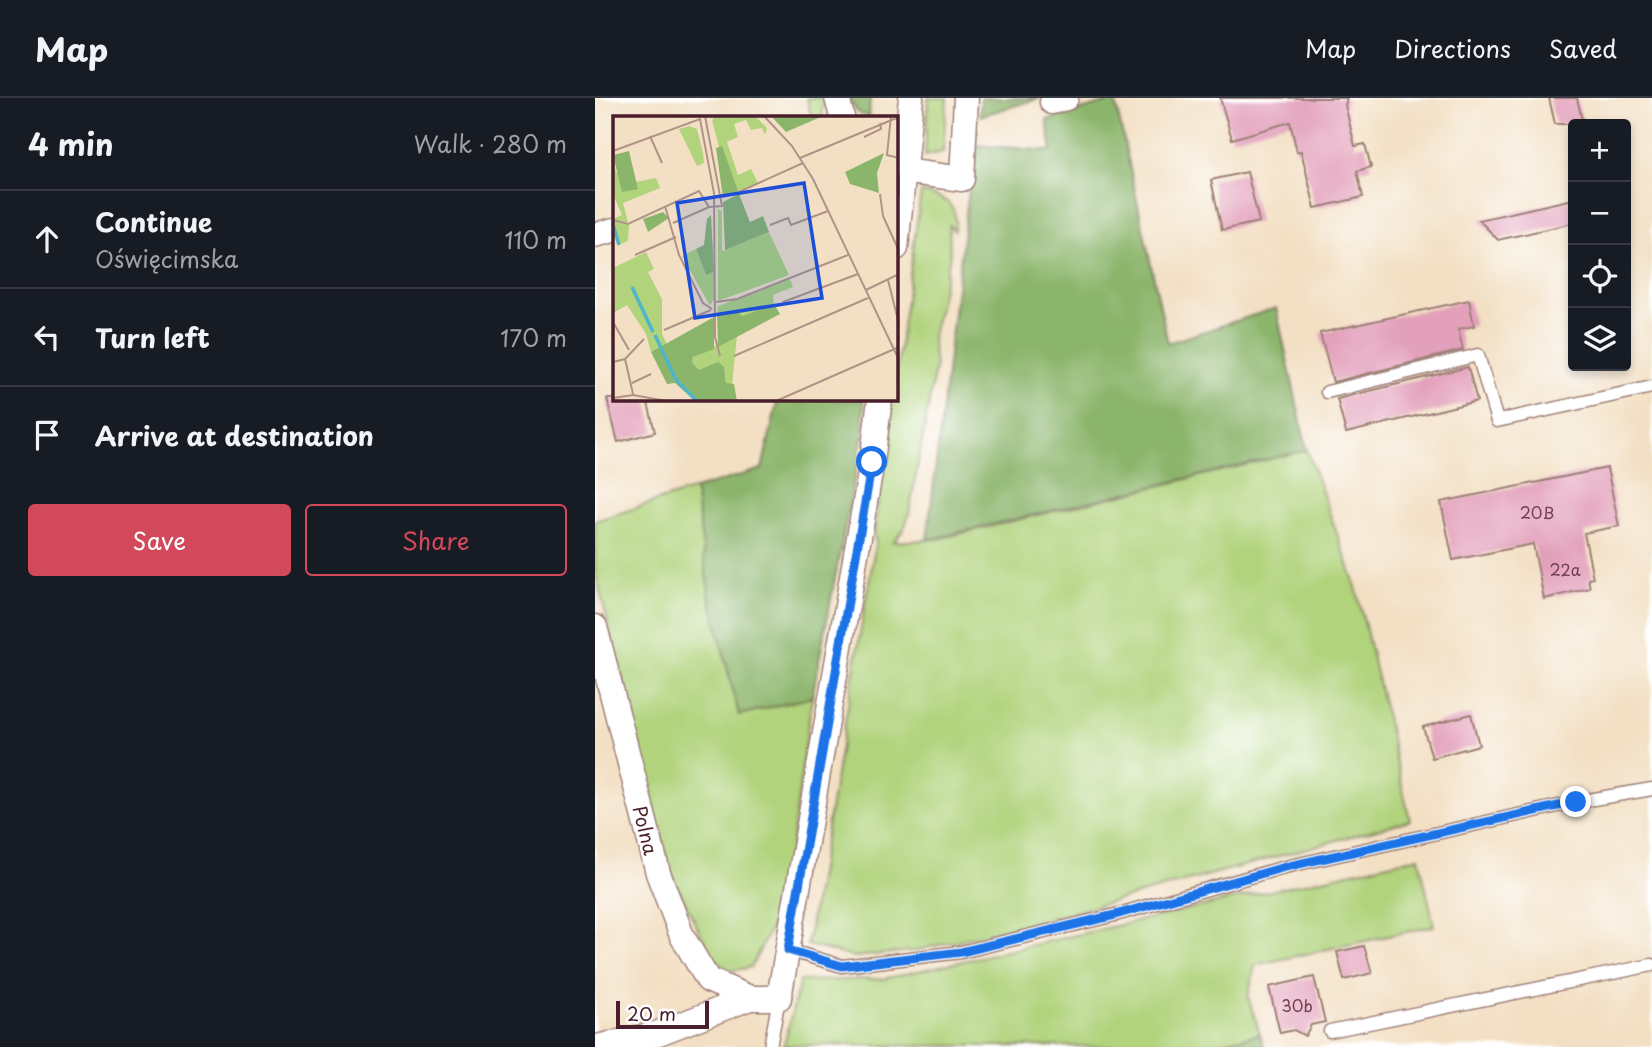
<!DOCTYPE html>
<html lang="en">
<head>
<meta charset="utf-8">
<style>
  :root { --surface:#171b24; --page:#20242c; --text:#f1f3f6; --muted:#9ea1a6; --line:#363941; --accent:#d1495b }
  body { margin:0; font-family:"Playpen Sans",sans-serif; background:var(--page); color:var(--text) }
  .controls { position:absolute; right:21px; top:21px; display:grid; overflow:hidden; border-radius:7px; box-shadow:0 4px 10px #0003 }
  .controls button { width:63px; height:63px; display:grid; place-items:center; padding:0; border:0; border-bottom:2px solid var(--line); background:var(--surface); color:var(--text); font:35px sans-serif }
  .scale { position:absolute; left:21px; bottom:18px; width:93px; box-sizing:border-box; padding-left:7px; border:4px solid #4a1f2b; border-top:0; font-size:19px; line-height:24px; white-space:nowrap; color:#4a1f2b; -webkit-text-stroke:5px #fff; paint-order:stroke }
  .stop { position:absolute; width:21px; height:21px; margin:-16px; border:5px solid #1a73e8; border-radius:50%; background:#fff }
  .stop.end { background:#1a73e8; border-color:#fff; box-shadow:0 2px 7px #0008 }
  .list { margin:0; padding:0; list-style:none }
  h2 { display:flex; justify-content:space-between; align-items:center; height:91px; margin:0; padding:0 28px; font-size:30px }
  h2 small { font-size:23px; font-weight:400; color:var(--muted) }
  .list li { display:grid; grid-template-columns:46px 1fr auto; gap:21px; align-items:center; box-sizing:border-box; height:98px; padding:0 28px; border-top:2px solid var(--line) }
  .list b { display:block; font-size:26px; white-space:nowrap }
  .list p { margin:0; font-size:23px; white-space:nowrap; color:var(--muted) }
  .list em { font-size:23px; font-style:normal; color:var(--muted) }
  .actions { display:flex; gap:14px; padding:21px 28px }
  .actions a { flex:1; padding:16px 0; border:2px solid var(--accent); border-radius:7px; text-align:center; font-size:24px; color:var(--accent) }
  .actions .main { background:var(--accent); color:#fff }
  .icon { flex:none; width:38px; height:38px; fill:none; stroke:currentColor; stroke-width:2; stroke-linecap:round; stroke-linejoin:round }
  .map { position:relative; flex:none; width:1057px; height:949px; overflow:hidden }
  header { display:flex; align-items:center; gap:42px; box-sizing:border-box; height:98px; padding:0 35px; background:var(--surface); border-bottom:2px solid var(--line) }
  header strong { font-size:33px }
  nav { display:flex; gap:38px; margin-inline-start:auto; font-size:24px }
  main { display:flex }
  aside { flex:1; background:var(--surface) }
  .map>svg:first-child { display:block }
  .green { fill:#b0d37c; stroke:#7d7954; stroke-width:2 }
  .forest { fill:#8cb56c; stroke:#6b6a4c; stroke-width:2 }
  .building { fill:#e3a0bb }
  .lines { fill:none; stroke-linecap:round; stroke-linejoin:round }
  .lane-casing { stroke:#9e8078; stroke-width:15 }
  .street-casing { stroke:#9e8078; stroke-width:27 }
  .lane { stroke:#fff; stroke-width:12 }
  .street { stroke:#fff; stroke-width:24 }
  .route { stroke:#1a73e8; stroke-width:9 }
  .labels { text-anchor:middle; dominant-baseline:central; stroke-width:5; stroke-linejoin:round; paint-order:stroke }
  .number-label { font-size:16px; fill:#703f4f }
  .street-label { font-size:19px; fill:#4a1f2b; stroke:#fff }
  .inset-river { fill:none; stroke:#4db6cb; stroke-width:3.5 }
  .inset-road { fill:none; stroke:#af9387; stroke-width:2 }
  .view { fill:#1d4ed8; fill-opacity:0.15; stroke:#1d4ed8; stroke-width:3.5 }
  .inset-edge { fill:none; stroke:#4a1f2b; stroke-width:3.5 }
</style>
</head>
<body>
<header>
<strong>Map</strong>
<nav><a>Map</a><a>Directions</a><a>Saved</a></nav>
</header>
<main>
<aside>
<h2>4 min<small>Walk · 280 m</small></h2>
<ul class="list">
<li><svg class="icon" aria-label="ahead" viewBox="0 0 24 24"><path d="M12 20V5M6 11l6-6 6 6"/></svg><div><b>Continue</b><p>Oświęcimska</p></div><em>110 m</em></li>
<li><svg class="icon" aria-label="left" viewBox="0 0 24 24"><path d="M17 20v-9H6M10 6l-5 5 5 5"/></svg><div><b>Turn left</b></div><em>170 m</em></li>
<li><svg class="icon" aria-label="arrive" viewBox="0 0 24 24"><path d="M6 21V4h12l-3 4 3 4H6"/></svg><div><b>Arrive at destination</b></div></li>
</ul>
<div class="actions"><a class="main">Save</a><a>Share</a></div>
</aside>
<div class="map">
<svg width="1057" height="949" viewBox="0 0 1057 949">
  <rect width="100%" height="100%" fill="#fff"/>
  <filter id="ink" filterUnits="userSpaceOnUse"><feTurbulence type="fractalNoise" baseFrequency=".0143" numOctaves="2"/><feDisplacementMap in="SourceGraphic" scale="14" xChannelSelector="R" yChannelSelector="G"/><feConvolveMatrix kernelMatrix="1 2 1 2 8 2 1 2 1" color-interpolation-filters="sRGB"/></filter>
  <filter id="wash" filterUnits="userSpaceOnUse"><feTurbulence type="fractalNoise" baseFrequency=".00686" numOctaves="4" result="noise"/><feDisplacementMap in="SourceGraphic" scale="28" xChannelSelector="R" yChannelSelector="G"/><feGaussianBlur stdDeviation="1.57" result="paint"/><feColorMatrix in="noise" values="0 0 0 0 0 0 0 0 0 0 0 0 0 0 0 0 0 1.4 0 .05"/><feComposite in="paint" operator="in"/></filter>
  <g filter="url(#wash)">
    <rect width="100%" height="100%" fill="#f3e0c4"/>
    <g class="green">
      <path d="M212,0H231L227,10L228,19H216Z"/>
      <path d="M333,0H352L348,54L330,58Z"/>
      <path d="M326,94C349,99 365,106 359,132L354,127L355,158L337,240L340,270L314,416L308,433L298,444L344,441L712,352L761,489L815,722L476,815L319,853L259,859L212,847L281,443L279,439L298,301H301V278Z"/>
      <path d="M100,391L114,496L144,617L217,599L188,806L156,869L136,873L116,858L74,770L0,473V423Z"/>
      <path d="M824,759L839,828L660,867L653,899L665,936L606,949L189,947L205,883L288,881Z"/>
    </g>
    <g class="forest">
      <path d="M253,0H275L274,19L263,15Z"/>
      <path d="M386,0H445L385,18Z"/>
      <path d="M520,2L573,245L681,210L712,352L332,442L379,47L457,53L452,22Z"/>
      <path d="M183,301H269L268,336L217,599L144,617L114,496L100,391L167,371Z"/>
      <path d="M665,936L669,949H606Z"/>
    </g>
    <g id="blocks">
      <g class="building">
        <path d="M625,0H752L750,7L760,48L770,46L776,69L762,73L768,99L720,110L706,53L702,54L695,24L637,41Z"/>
        <path d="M954,0H982L988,26H960Z"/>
        <path d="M652,74L664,124L627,132L616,82Z"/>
        <path d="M978,101V125L903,142L884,122Z"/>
        <path d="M874,202L879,228L863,231L868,252L738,284L725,235Z"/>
        <path d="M873,269L882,303L751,335L742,301Z"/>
        <path d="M12,301H52L60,334L23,344Z"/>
        <path d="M1012,370L1024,428L989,435L998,480L993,481L995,490L949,501L938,446L858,462L846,404Z"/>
        <path d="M876,616L884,647L837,660L828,629Z"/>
        <path d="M769,848L777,875L749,882L742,854Z"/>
        <path d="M719,879L730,924L716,927L710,938L699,932L685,935L674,889Z"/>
      </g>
    </g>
  </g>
  <g filter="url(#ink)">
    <use href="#blocks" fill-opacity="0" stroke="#9e8078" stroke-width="2"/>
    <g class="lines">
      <g class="lane-casing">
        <g id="lane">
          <path d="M732,294L883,257L902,323L1057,289"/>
          <path d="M193,852L247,868L366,854L520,817L690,769L981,704L1057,691"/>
          <path d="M735,933L1057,867"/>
          <path d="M175,949L184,900"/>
        </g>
      </g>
      <g class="street-casing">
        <g id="street">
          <path d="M242,0L247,19"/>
          <path d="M457,4L471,0"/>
          <path d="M301,72L367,81L371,0"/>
          <path d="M0,137L19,132"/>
          <path d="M301,150L316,0"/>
          <path d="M0,529L63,775L87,838L113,882L155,900"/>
          <path d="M2,949L61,936L155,900H184L277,364L285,301"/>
        </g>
      </g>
      <use href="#lane" class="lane"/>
      <use href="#street" class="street"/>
    </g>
  </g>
  <g class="lines" filter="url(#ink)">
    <path class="route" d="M277,364L193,852L247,868L366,854L520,817L690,769L981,704"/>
  </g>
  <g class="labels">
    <g class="number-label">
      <text x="942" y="414">20B</text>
      <text x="970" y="471">22a</text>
      <text x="702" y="907">30b</text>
    </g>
    <g class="street-label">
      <text transform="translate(51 732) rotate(76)">Polna</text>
    </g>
  </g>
  <g transform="translate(18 18)">
    <rect width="285" height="285" fill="#f3e0c4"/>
    <path d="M103,0H142L154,12L152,19L149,12L138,14L133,4L121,8L125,21L114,26L125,59L138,53L145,67L125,75L106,31L99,4ZM76,10L84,13L90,37L91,47L84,50L66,13ZM0,43L3,56L25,72L23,66L43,62L47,72L10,87L15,106L11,107L0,103L9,99L0,78ZM105,93L109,95V135L156,116L176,159L105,185ZM0,105L16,109L15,125L5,129ZM83,133L93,159L101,156L102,181L97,190L69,140ZM33,136L41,153L35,156L49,183V218L54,228L38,236L33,218L14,189L0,197V152ZM177,163L180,171L160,179L161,188L129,200L104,198L105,190ZM124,219L119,270L113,268L111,251L86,254L79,246L80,241Z" fill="#b0d37c"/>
    <path d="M158,0H210L173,16ZM109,30L125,75L110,82L103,32ZM16,35L25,73L9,76L0,39ZM271,37L264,57L266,77L237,68L232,56ZM126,78L137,106L150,100L156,116L112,134L110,86ZM50,96L56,102L35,116L30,103ZM98,99L101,156L93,159L83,133L91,129L94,103ZM161,188L167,198L105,231L104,198L125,196L129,200ZM101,201V233L80,241L79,246L86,254L105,246L111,251L113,267L121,268L124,285H82L62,267L54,268L38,236Z" fill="#8cb56c"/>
    <path class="inset-river" d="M0,108L6,129M19,171L40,216M42,219L63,264L84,285"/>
    <path class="inset-road" d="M151,0L179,30L200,63L286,244M278,0L274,39L286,42M37,20L49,47M251,21L268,13L267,7M0,35L87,3L101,77L102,221L107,240M187,42L286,1M286,57V80M267,78L270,100L286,135M119,79L190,47M52,90L66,139L90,187L99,193M0,104L15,108L86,75L96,91M60,107L96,91L109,90L92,0M157,109L175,102L178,109L215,95M22,139L63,121M275,164L286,208M253,174L286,158M103,186L124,183L235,139M170,186L245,158M0,206L16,234M51,214L98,194M121,240L255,182M12,243L20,278M0,246L12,243L31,223M19,267L38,258M0,282L20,279L54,285M163,285L286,231"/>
    <path class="view" d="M191,67L209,182L82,202L64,87Z"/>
    <rect width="285" height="285" class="inset-edge"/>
  </g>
</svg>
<div class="controls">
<button>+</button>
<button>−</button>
<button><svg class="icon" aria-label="locate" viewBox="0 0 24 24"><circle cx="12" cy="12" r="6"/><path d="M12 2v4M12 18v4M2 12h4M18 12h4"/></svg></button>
<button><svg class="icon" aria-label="layers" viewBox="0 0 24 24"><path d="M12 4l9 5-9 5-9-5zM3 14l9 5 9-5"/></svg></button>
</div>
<div class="scale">20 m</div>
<div class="stop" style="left:277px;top:364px"></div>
<div class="stop end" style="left:981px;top:704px"></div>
</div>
</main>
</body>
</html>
